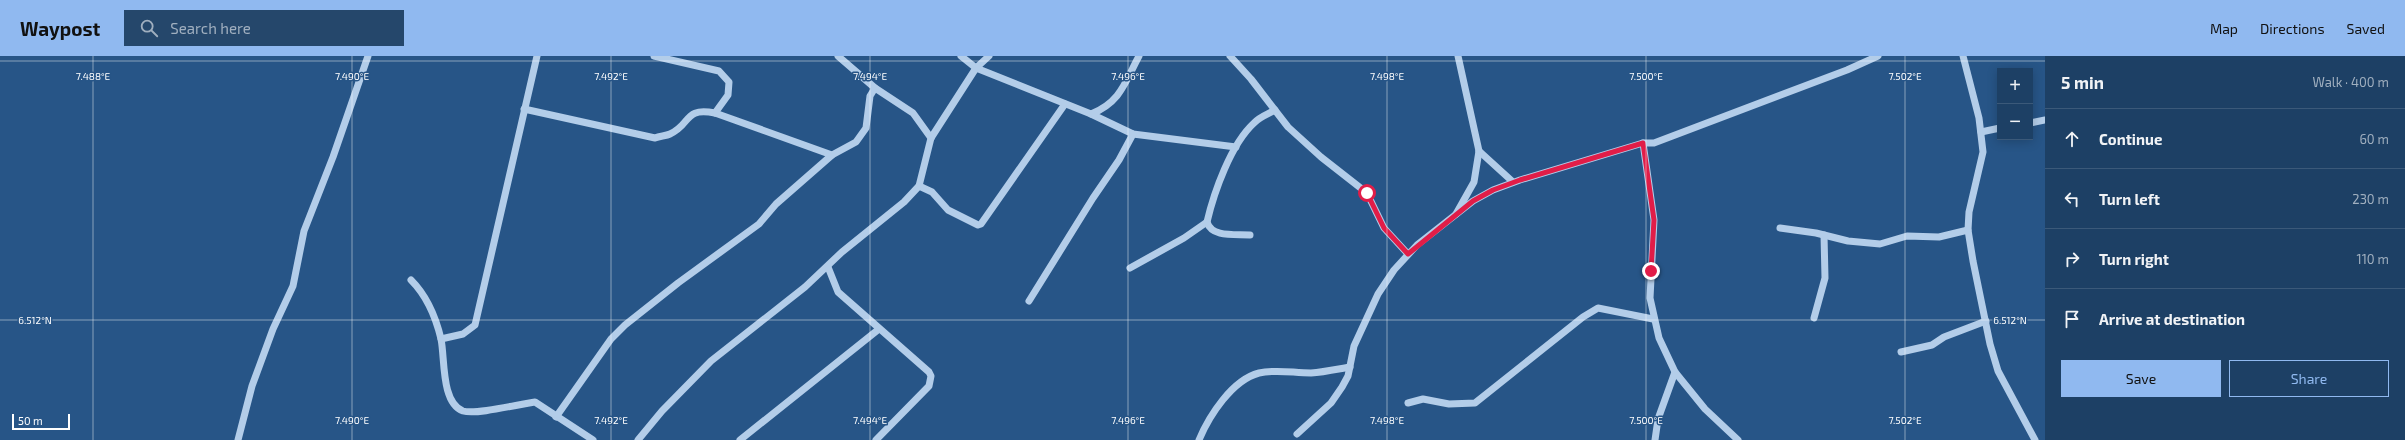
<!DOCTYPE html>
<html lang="en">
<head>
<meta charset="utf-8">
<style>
  :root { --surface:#1d4065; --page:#25476b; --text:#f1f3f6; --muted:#a0afbf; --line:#3b5979; --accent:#90b9f0 }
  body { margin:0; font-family:"Exo 2",sans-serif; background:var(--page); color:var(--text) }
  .controls { position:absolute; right:12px; top:12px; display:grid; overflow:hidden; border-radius:0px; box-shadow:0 2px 10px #0003 }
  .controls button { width:36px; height:36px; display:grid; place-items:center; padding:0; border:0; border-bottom:1px solid var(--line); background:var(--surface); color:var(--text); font:20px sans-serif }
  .scale { position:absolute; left:12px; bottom:10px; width:58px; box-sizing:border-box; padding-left:4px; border:2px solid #fff; border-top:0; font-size:11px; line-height:14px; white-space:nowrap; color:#fff; -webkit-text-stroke:3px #275587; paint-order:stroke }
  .stop { position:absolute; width:12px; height:12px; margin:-9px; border:3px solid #e11d48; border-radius:50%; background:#fff }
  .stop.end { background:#e11d48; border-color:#fff; box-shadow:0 1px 4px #0008 }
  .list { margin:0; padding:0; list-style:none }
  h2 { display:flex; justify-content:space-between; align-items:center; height:52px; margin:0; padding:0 16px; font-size:17px }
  h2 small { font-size:13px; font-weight:400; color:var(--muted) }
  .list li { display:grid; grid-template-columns:26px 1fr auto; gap:12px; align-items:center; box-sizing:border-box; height:60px; padding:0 16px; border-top:1px solid var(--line) }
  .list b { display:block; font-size:15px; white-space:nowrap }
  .list em { font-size:13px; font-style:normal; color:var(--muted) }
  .actions { display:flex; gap:8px; padding:12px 16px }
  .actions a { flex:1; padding:9px 0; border:1px solid var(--accent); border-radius:0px; text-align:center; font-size:14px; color:var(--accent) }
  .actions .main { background:var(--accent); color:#111 }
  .icon { flex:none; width:22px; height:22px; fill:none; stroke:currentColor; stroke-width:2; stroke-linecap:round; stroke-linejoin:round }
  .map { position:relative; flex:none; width:2045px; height:384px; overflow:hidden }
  header { display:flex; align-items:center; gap:24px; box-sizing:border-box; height:56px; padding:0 20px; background:var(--accent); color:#111 }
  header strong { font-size:19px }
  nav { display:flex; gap:22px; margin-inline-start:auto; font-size:14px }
  .search { width:280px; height:36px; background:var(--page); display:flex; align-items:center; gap:10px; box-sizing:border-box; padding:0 14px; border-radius:0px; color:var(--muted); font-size:15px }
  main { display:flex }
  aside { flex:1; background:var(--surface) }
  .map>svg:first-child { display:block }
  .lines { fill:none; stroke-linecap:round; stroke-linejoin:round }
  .minor { stroke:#b3cde9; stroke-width:7 }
  .route { stroke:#e11d48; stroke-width:5 }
  .ticks { fill:none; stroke:#fff; stroke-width:1; stroke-opacity:0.45 }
  .ticks-label { font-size:10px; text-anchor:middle; fill:#fff; stroke:#275587; stroke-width:3; stroke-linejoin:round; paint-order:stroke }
</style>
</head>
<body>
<header>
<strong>Waypost</strong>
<div class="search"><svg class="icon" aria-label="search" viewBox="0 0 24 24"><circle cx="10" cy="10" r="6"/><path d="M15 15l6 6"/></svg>Search here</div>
<nav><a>Map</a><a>Directions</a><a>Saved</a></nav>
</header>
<main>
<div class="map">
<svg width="2045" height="384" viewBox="0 0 2045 384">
  <rect width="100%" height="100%" fill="#275587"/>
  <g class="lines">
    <g class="minor">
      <path d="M654,0L719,15L729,26L728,39L715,57"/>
      <path d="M838,0L875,32L913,57L931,82"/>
      <path d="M961,0L976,12L1091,58C1121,46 1125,26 1139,0"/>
      <path d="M1230,0L1251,23L1288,71L1321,101L1367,137L1384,172L1408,198"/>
      <path d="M1963,0L1979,62L1983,96L1969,156L1968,174L1973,205L1990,288L1998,315L2035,384"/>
      <path d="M524,53L655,82C660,80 666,80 670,78C692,68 683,51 715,57L832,99"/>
      <path d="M1091,58L1133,78L1236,91"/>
      <path d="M2030,67L2045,64"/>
      <path d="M1981,76L2000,72"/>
      <path d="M1643,87L1654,164L1650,242L1659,282L1675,316L1705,353L1738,384"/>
      <path d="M1479,95L1513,126"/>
      <path d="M919,130L932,136L948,154L978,169L981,168L1065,48"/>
      <path d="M1456,158L1474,126L1479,95L1458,0"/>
      <path d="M1780,172L1816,177L1848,185L1880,188L1907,180L1939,181L1968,174"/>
      <path d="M1250,179C1235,178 1212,182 1207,166C1214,136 1231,88 1254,67C1259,61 1268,58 1275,54"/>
      <path d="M828,211L838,236L929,316L931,320L929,330L876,384"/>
      <path d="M1130,212L1184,182L1207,166"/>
      <path d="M411,224C426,239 436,262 441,283C445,302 441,347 463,355C477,359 519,348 535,346L593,384"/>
      <path d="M1029,245L1093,142L1119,104L1133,78"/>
      <path d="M1814,262L1825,222L1824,179"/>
      <path d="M441,283L463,278L475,269L537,0"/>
      <path d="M1901,296L1932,289L1944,281L1986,265"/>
      <path d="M1408,347L1423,343L1449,348L1475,347L1583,261L1598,252L1653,263"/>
      <path d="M556,361L611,283L625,269L678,227L759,168L776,148L832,99L856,86L866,72L870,40L875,32"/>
      <path d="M1297,378L1331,347L1342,331L1348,320L1354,290L1378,238L1394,214L1417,189L1473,145L1493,134L1520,124L1643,87H1654L1847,14L1878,0"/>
      <path d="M238,384L252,330L273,273L293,230L304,175L333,101L368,0"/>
      <path d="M638,384L662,355L711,305L805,231L842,196L904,146L919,130L931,82L976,12L989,0"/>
      <path d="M740,384L879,273"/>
      <path d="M1199,384C1209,360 1232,324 1259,317C1277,313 1293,317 1311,317C1324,316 1338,313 1350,311"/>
      <path d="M1655,384L1658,363L1675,316"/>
    </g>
  </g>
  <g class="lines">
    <path class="route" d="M1367,137L1384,172L1408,198L1473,145L1493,134L1520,124L1643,87L1654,164L1651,215"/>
  </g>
  <path class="ticks" d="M93,0V384M352,0V384M611,0V384M870,0V384M1128,0V384M1387,0V384M1646,0V384M1905,0V384M0,5H2045M0,264H2045"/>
  <g class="ticks-label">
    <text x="93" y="24">7.488°E</text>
    <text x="352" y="24">7.490°E</text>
    <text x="611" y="24">7.492°E</text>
    <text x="870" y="24">7.494°E</text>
    <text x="1128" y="24">7.496°E</text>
    <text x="1387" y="24">7.498°E</text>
    <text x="1646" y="24">7.500°E</text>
    <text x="1905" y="24">7.502°E</text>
    <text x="35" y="268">6.512°N</text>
    <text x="2010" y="268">6.512°N</text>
    <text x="352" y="368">7.490°E</text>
    <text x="611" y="368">7.492°E</text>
    <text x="870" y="368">7.494°E</text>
    <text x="1128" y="368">7.496°E</text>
    <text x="1387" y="368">7.498°E</text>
    <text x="1646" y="368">7.500°E</text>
    <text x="1905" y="368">7.502°E</text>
  </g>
</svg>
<div class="controls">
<button>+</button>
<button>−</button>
</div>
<div class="scale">50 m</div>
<div class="stop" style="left:1367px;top:137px"></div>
<div class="stop end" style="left:1651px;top:215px"></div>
</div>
<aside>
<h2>5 min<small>Walk · 400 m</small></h2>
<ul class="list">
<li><svg class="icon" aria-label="ahead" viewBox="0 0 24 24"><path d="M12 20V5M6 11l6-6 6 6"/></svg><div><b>Continue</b></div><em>60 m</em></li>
<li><svg class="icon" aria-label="left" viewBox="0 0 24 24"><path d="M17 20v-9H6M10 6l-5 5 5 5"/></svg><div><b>Turn left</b></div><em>230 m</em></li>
<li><svg class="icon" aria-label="right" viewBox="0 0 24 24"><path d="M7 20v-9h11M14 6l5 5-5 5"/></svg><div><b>Turn right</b></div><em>110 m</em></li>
<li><svg class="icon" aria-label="arrive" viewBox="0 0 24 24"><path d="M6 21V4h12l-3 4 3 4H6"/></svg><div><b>Arrive at destination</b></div></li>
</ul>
<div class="actions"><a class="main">Save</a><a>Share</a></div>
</aside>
</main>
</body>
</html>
